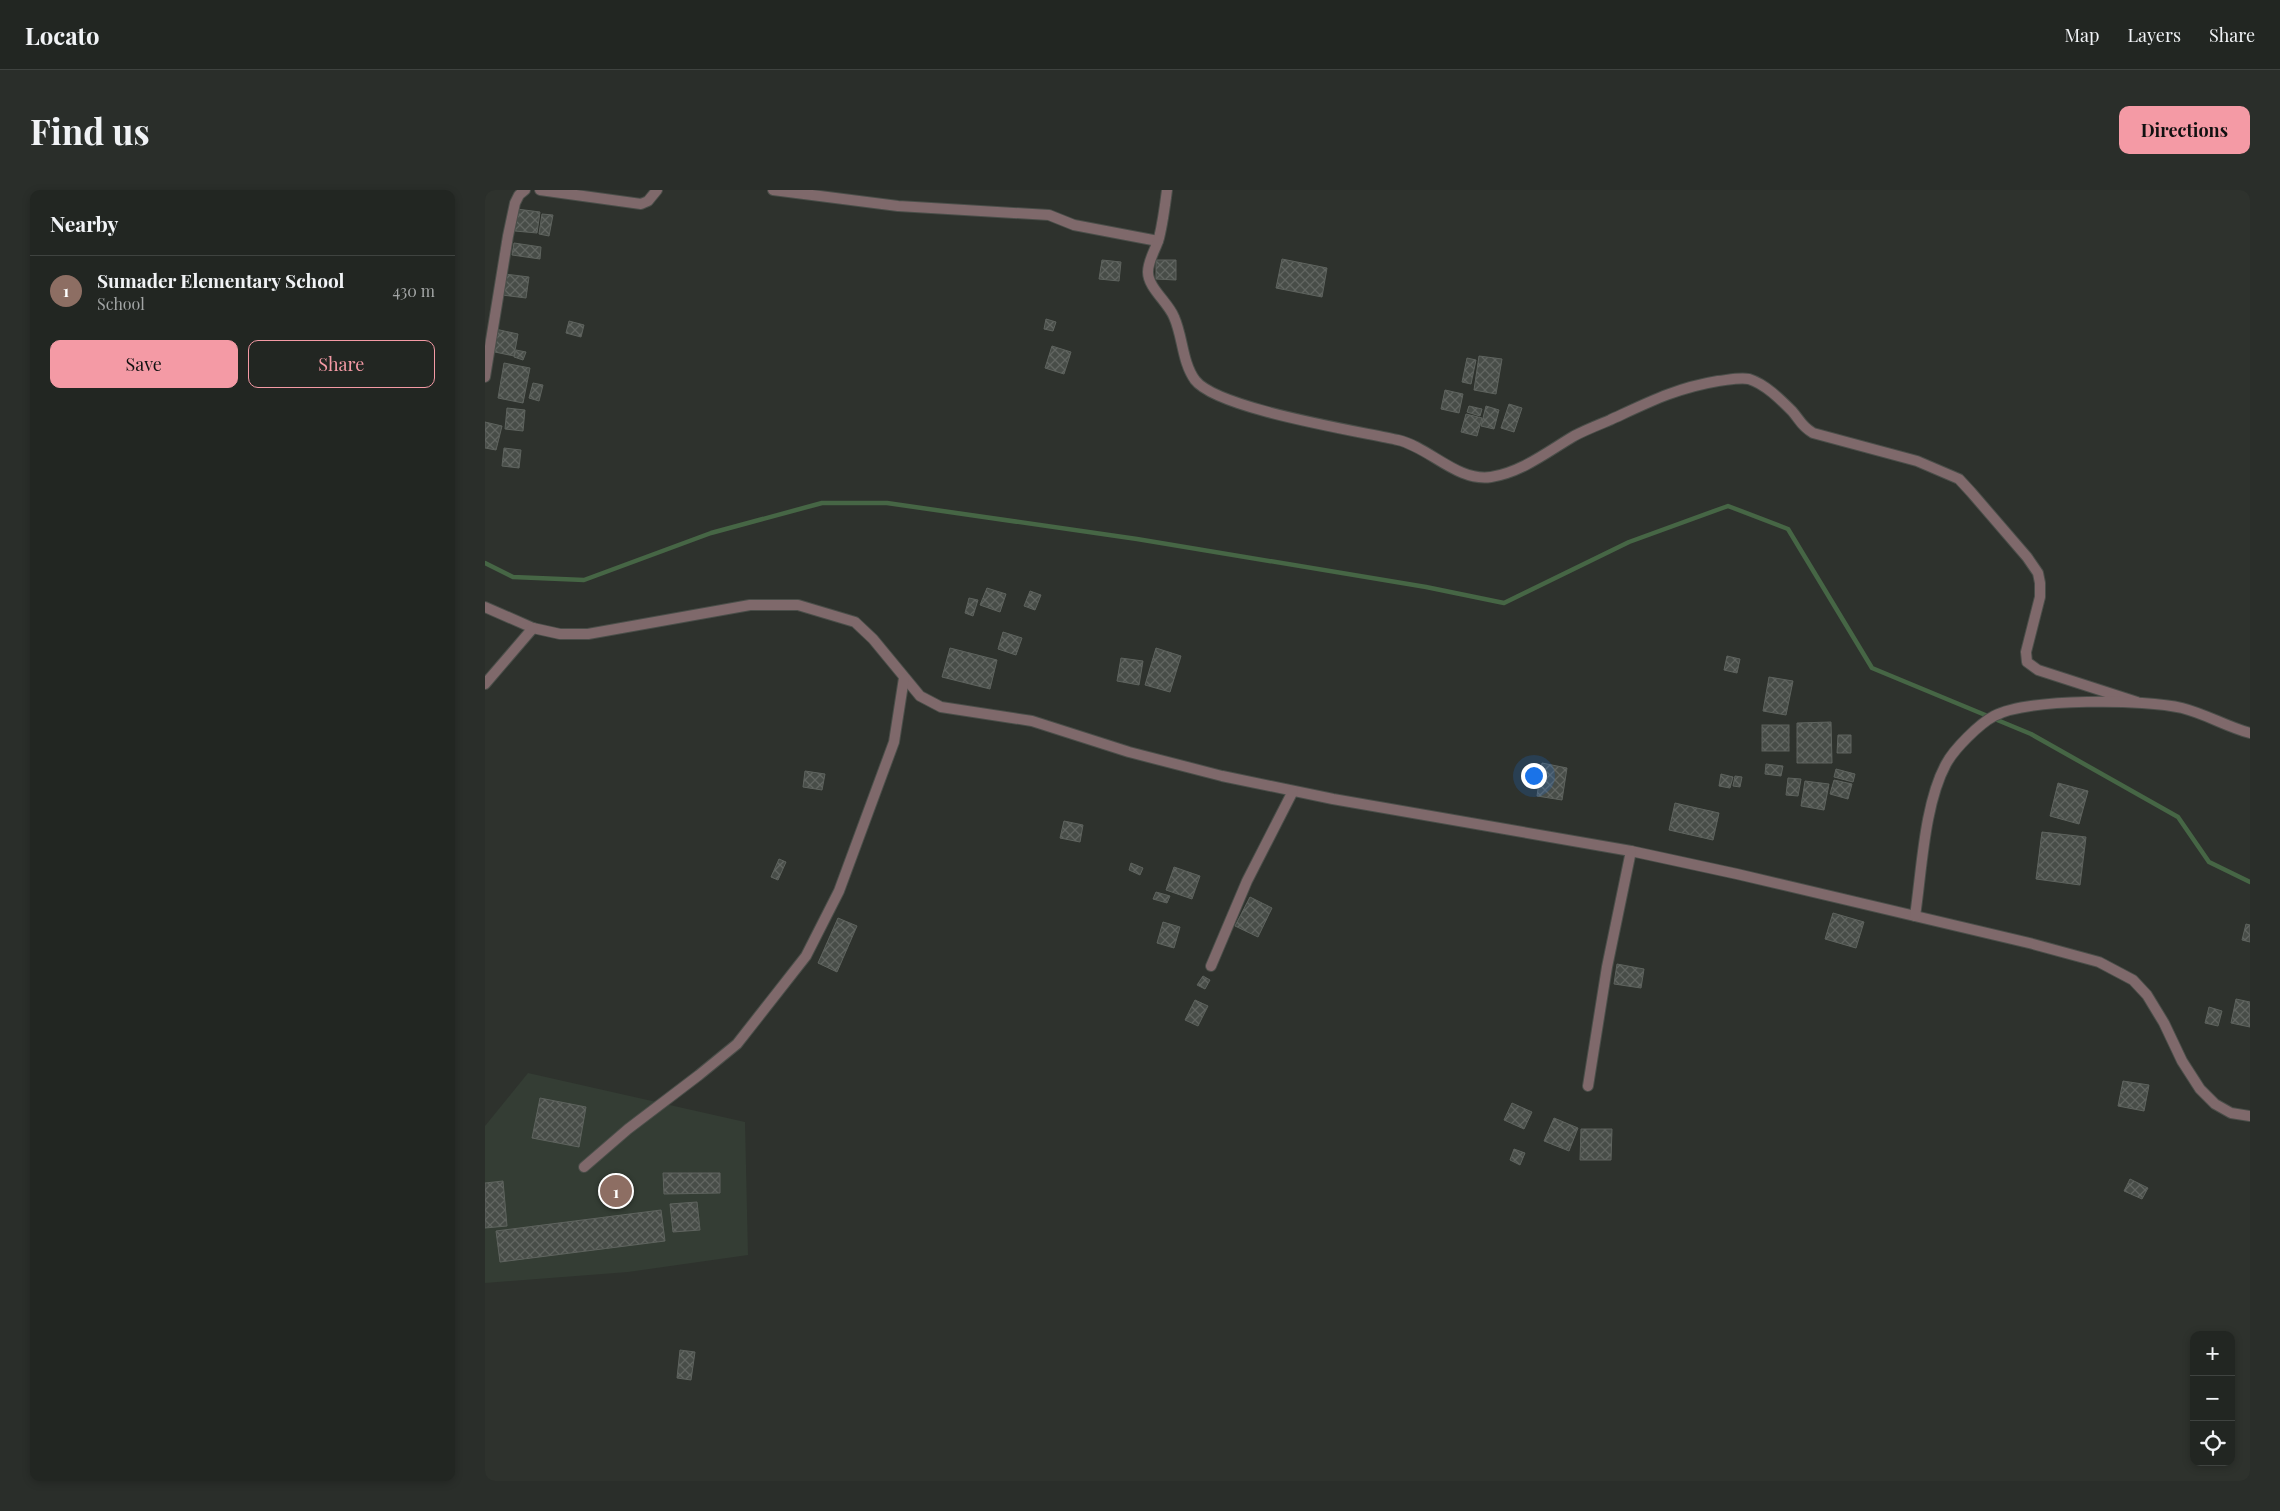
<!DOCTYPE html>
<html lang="en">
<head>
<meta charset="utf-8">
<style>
  :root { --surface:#222622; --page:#2a2e2a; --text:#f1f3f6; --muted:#a2a5a5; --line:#3f4340; --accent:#f49aa5 }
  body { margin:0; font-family:"Playfair Display",serif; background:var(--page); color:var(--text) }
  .controls { position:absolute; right:15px; bottom:15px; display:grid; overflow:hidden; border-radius:10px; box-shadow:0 2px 8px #0003 }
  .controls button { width:45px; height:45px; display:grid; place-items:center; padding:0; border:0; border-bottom:1px solid var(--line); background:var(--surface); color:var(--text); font:25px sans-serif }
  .you { position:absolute; left:1048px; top:585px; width:18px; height:18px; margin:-12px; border:4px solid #fff; border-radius:50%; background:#1a73e8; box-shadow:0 0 0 8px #1a73e833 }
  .badge { display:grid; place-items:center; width:32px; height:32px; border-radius:50%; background:var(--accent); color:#fff; font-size:16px; font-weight:700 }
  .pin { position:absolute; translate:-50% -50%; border:2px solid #fff; box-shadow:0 1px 5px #0006 }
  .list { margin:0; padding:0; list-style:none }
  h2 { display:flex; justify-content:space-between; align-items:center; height:65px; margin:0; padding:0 20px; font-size:21px }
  h2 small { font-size:16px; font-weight:400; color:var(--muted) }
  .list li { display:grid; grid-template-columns:32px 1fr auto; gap:15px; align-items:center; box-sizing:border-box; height:70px; padding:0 20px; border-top:1px solid var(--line) }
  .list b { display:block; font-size:19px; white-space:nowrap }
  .list p { margin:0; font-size:16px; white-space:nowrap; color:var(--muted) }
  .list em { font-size:16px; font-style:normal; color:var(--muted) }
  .actions { display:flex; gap:10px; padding:15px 20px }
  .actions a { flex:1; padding:11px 0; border:1px solid var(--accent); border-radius:10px; text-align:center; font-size:18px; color:var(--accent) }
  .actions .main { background:var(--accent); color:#111 }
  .icon { flex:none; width:28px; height:28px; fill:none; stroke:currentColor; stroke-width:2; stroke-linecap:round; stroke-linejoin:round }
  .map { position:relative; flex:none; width:1765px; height:1291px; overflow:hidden; border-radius:10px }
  header { display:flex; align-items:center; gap:30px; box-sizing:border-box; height:70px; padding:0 25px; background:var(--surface); border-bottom:1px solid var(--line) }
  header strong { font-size:24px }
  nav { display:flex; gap:28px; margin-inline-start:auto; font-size:18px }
  .intro { display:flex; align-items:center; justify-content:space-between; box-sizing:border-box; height:120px; padding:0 30px }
  h1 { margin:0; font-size:35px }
  .button { padding:12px 22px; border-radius:10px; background:var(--accent); color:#111; font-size:18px; font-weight:700 }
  main { display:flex; gap:30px; padding:0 30px }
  aside { flex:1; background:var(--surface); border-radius:10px; box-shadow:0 2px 8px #0003 }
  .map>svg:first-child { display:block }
  .built { fill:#343d34 }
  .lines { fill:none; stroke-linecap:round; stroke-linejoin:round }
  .stream { stroke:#466645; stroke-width:4.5 }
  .building { fill:url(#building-cross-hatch); stroke:#5e635e }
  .street-casing { stroke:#4a4e49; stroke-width:12 }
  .street { stroke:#7f696b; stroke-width:10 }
</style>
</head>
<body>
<header>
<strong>Locato</strong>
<nav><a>Map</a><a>Layers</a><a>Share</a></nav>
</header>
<div class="intro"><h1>Find us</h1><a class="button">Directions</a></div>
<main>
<aside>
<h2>Nearby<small></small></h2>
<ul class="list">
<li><span class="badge" style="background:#8d6e63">1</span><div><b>Sumader Elementary School</b><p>School</p></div><em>430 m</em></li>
</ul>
<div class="actions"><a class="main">Save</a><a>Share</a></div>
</aside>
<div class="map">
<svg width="1765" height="1291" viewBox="0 0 1765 1291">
  <defs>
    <pattern id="building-cross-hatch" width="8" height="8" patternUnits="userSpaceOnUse" patternTransform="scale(1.25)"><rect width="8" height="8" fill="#484d48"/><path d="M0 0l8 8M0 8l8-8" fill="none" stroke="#626662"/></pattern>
  </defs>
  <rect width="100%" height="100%" fill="#2e322d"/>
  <path class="built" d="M43,883L260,932L263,1065L143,1082L0,1093V936Z"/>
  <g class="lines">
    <path class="stream" d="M0,373L28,387L99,390L226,343L337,313H402L652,349L941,397L1019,413L1144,352L1243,316L1303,339L1387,478L1546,544L1693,627L1724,672L1765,692"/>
  </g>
  <g class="building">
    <path d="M32,19L55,22L52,43L30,41Z"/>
    <path d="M57,24L68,25L64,46L54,44Z"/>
    <path d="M29,53L56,57L55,69L27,65Z"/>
    <path d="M797,69L842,78L837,107L791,98Z"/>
    <path d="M617,70L636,72L634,91L614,89Z"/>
    <path d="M671,70H691V90L671,89Z"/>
    <path d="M20,84L44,87L41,108L17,105Z"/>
    <path d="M561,129L571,132L568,141L559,139Z"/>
    <path d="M84,131L99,135L96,147L81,143Z"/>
    <path d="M10,139L33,144L29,166L5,161Z"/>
    <path d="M567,156L586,162L579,184L560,178Z"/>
    <path d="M31,160L41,162L38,170L29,167Z"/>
    <path d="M994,166L1017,169L1011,204L989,200Z"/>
    <path d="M982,168L991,170L986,194L977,192Z"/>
    <path d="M19,173L45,178L38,213L13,208Z"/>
    <path d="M48,193L58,195L54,211L44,208Z"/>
    <path d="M960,200L978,204L974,223L956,219Z"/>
    <path d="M1024,214L1037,218L1029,242L1016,238Z"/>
    <path d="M984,216L997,219L995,226L982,222Z"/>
    <path d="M1001,216L1014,220L1009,239L996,236Z"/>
    <path d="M22,218L40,220L38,241L20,239Z"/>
    <path d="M981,224L997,228L992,246L976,242Z"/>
    <path d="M0,232L17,236L11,260L0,258Z"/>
    <path d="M19,258L36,260L34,278L17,276Z"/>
    <path d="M502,398L521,404L515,422L495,415Z"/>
    <path d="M545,401L556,405L550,420L539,416Z"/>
    <path d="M484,408L493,410L488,426L480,423Z"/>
    <path d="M518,442L537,448L531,465L513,459Z"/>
    <path d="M465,458L512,470L505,499L457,487Z"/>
    <path d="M671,458L696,466L685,502L660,495Z"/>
    <path d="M1242,466L1255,469L1252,483L1239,480Z"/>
    <path d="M636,468L658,471L654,495L632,491Z"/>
    <path d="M1284,487L1308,491L1301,525L1278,521Z"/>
    <path d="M1346,532L1347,573H1312V533Z"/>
    <rect x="1277" y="535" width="27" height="26"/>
    <path d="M1353,545H1366V563H1352Z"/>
    <path d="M1057,573L1082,578L1077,610L1052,606Z"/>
    <path d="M1281,574L1298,576L1296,586L1280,584Z"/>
    <path d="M1351,579L1370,584L1368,592L1349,587Z"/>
    <path d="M320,581L340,584L337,600L318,597Z"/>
    <path d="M1236,584L1248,587L1245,598L1234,596Z"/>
    <path d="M1250,586L1257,587L1255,597L1248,596Z"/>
    <path d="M1303,588L1316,589L1313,606L1301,605Z"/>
    <path d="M1349,590L1367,594L1363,609L1345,604Z"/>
    <path d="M1320,591L1344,594L1339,620L1316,616Z"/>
    <path d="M1573,593L1603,601L1594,634L1565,626Z"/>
    <path d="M1190,613L1234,623L1228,650L1184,640Z"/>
    <path d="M579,631L598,635L595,652L575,648Z"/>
    <path d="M1557,642L1601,647L1595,695L1551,689Z"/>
    <path d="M294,669L301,672L293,690L286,687Z"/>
    <path d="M646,673L658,678L655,685L644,680Z"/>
    <path d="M689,677L715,686L707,709L681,700Z"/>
    <path d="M671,702L685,706L682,713L668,709Z"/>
    <path d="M765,707L787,718L773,747L750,736Z"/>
    <path d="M1348,723L1379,732L1371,758L1340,749Z"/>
    <path d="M353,728L372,736L352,782L333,773Z"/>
    <path d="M678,732L695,737L689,758L672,753Z"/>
    <path d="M1761,734L1765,735V752L1757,750Z"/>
    <path d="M1132,774L1159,779L1156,798L1129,794Z"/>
    <path d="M718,786L725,790L720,799L712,795Z"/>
    <path d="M1751,809L1765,812V837L1746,833Z"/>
    <path d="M710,810L723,816L713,836L700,830Z"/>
    <path d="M1724,817L1737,821L1733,836L1720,833Z"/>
    <path d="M1638,891L1664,895L1659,921L1633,916Z"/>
    <path d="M55,908L101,917L94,957L47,948Z"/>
    <path d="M1027,913L1047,922L1039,939L1019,930Z"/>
    <path d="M1069,928L1093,938L1084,961L1059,951Z"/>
    <path d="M1096,939H1127L1126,970H1095Z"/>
    <path d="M1029,959L1040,963L1035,975L1025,970Z"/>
    <path d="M178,983H235V1003L179,1004Z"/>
    <path d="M1645,989L1663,998L1657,1009L1639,1001Z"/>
    <path d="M18,991L22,1036L0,1038V993Z"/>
    <path d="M212,1012L215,1040L188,1042L185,1014Z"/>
    <path d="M176,1020L180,1051L15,1072L11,1041Z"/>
    <path d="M195,1160L210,1162L206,1190L192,1188Z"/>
  </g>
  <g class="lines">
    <g class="street-casing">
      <g id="street">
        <path d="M55,0L156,14L163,11L172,0"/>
        <path d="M288,0L413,16L564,25L589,35L673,51"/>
        <path d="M682,0C680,16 678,32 674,48C671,59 663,70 663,82C663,98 683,112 689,127C698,147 697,172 710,190C732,219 873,241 913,250C944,257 972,292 1006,287C1037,282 1062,262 1089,246C1100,240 1113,235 1125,230C1164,212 1191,198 1233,191C1243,190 1255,187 1264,189C1280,194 1295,209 1307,221C1315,230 1316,236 1328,243L1432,271L1474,289L1486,302L1542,367L1553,383L1555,393V407L1541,462L1542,472L1553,480L1652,512"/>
        <path d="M0,187L23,46L30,13L34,5L40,0"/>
        <path d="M0,417L48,438L75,444H103L265,415H313L370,432L388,449L435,506L456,517L547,531L644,562L737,586L848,609L1146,661L1252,684L1548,754L1614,772L1648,790L1662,805L1679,833L1697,871L1715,899L1730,914L1746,923L1765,926"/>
        <path d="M0,494L48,438"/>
        <path d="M1430,726C1437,679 1439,615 1461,574C1469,559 1494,534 1509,526C1542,508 1661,509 1697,518C1721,524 1742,537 1765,543"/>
        <path d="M726,776L762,691L808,601"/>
        <path d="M1103,896L1122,777L1146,661"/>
        <path d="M99,977L143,939L214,885L252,854L321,766L354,701L409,552L419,488"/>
      </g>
    </g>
    <use href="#street" class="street"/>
  </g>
</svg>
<div class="controls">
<button>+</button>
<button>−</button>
<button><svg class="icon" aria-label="locate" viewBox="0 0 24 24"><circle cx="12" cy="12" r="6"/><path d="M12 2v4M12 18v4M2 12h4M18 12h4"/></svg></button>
</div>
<div class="you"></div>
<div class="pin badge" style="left:131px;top:1001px;background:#8d6e63">1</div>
</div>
</main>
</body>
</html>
